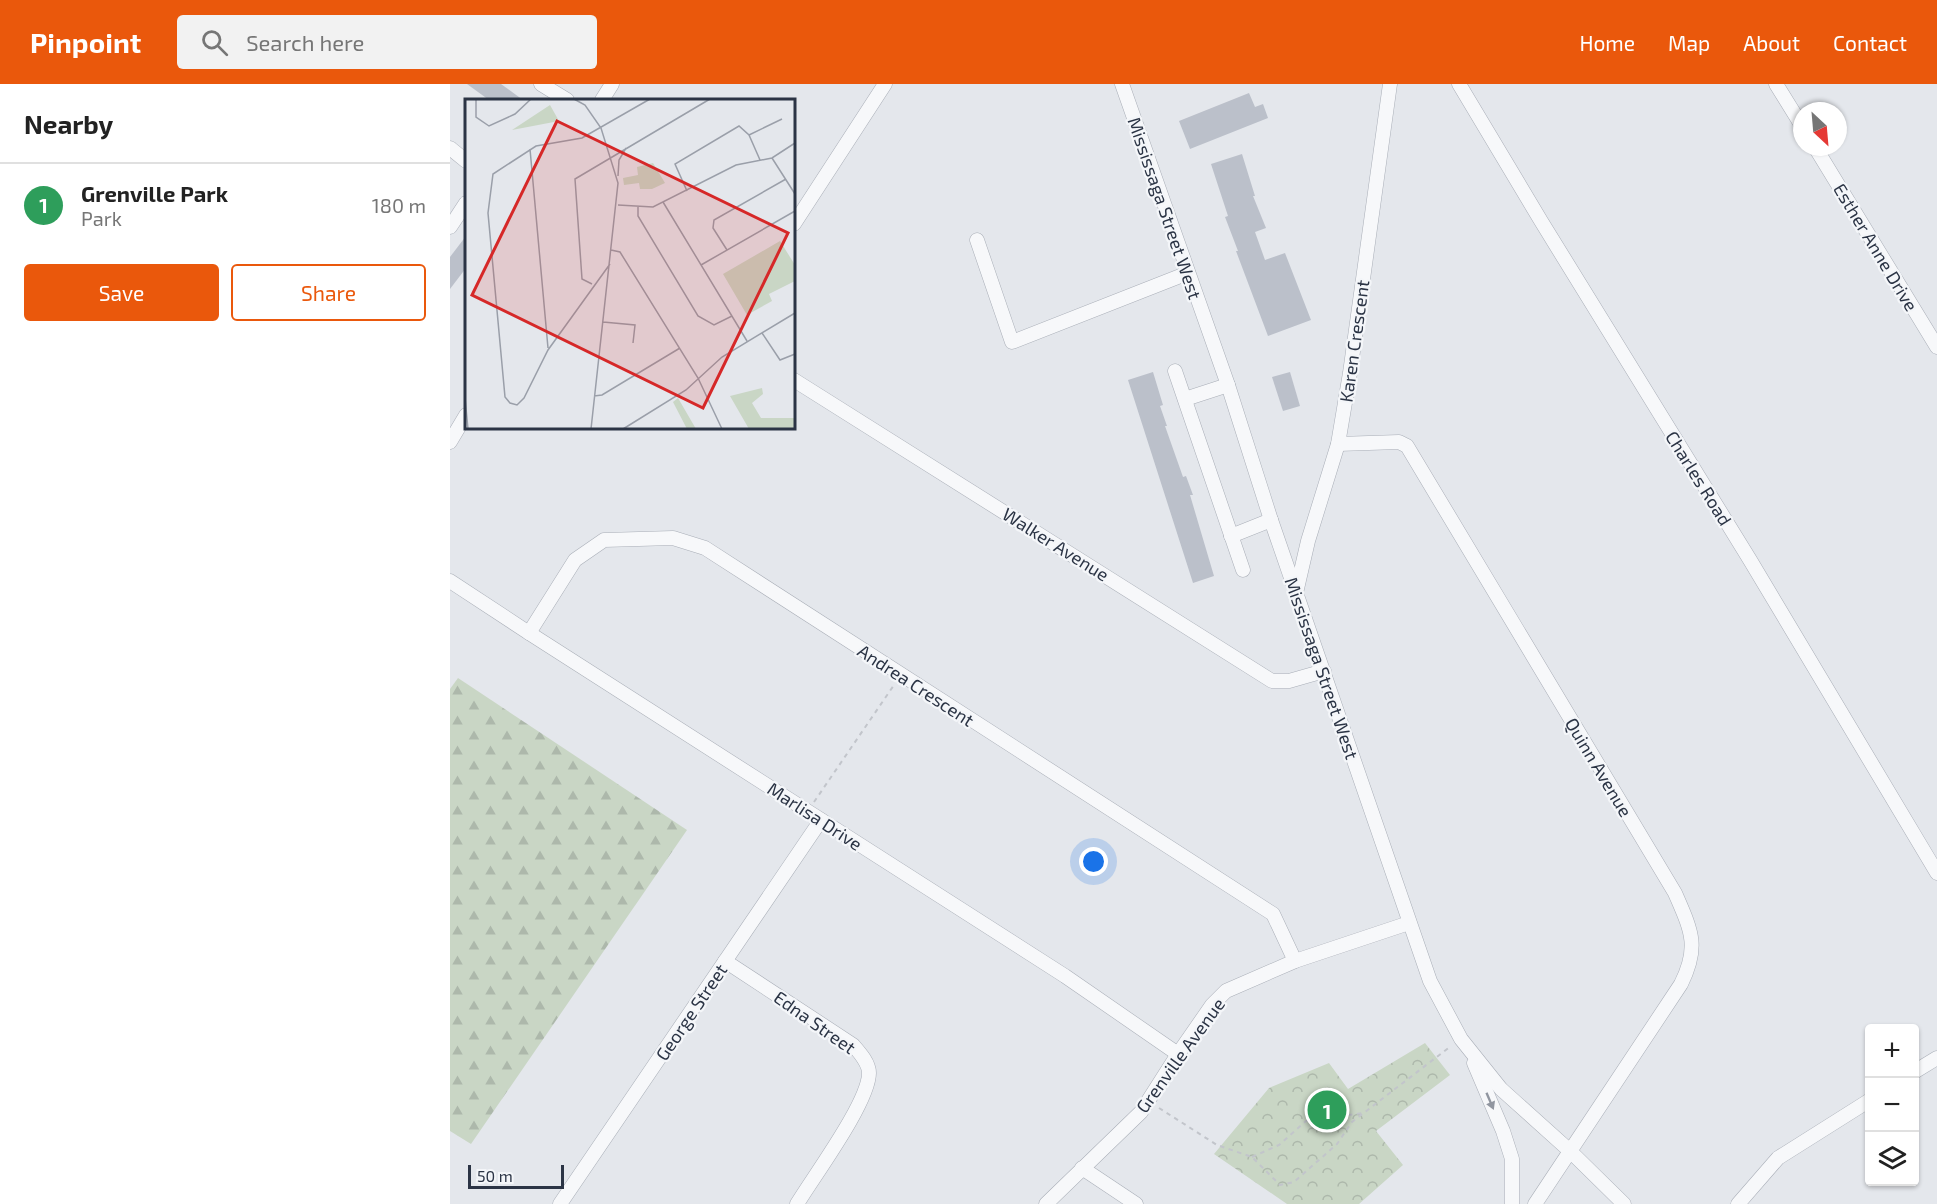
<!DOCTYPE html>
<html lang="en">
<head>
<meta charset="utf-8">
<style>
  :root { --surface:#fff; --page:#f2f2f2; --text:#222; --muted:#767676; --line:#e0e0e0; --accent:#ea580c }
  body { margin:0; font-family:"Exo 2",sans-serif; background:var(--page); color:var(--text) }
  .controls { position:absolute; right:18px; bottom:18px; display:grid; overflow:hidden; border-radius:6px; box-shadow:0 2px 4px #0004 }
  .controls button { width:54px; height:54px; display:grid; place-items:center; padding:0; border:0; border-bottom:2px solid var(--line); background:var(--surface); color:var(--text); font:30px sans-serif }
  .compass { position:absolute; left:1343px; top:18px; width:54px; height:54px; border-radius:50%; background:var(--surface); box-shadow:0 2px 4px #0004; rotate:154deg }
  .scale { position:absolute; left:18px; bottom:15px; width:96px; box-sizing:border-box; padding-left:6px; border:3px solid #2b3445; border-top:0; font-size:16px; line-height:21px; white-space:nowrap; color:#2b3445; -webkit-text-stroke:4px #f4f6f9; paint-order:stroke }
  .you { position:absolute; left:644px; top:778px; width:21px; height:21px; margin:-15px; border:4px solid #fff; border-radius:50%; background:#1a73e8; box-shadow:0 0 0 9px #1a73e833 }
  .badge { display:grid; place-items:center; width:39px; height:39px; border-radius:50%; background:var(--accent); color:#fff; font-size:20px; font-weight:700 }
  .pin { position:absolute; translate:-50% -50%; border:3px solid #fff; box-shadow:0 2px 6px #0006 }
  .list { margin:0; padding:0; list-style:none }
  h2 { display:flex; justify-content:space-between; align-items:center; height:78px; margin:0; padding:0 24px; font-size:26px }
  h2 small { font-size:20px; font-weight:400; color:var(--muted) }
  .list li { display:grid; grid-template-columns:39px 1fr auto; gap:18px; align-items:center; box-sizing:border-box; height:84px; padding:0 24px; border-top:2px solid var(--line) }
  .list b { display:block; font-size:22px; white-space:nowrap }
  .list p { margin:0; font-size:20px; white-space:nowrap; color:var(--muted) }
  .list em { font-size:20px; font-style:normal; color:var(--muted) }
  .actions { display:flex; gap:12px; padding:18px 24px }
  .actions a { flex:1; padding:14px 0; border:2px solid var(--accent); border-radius:6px; text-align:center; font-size:21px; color:var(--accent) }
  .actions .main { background:var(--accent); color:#fff }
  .icon { flex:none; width:33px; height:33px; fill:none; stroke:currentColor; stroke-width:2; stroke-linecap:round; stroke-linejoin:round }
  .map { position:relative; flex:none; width:1487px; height:1120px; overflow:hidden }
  header { display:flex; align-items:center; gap:36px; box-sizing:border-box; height:84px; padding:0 30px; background:var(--accent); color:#fff }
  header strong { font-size:28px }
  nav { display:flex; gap:33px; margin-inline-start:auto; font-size:21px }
  .search { width:420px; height:54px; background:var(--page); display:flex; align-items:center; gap:15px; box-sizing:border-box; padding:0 21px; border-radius:6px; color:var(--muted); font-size:22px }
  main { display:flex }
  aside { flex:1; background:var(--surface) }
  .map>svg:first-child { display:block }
  .forest { fill:url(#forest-firs) }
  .park { fill:url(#park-crowns) }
  .building { fill:#bbc0ca }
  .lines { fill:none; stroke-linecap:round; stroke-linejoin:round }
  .minor-casing { stroke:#a9aeb7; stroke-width:15 }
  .path { stroke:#c2c5cb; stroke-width:2; stroke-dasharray:4.5 4.5; stroke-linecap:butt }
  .minor { stroke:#f7f8fa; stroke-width:14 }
  .oneway { fill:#9196a0 }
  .labels { text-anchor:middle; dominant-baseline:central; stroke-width:4.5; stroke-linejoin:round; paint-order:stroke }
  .street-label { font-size:18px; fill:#2b3445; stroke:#f4f6f9 }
  .inset-road { fill:none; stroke:#9a9fa9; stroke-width:1.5 }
  .view { fill:#d62828; fill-opacity:0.15; stroke:#d62828; stroke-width:3 }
  .inset-edge { fill:none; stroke:#2b3445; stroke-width:3 }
</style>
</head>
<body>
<header>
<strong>Pinpoint</strong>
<div class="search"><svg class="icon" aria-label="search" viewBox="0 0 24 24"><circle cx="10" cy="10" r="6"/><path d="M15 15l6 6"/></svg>Search here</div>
<nav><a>Home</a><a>Map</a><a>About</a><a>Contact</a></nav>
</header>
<main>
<aside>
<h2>Nearby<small></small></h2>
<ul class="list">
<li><span class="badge" style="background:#2e9e5b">1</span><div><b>Grenville Park</b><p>Park</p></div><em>180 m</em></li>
</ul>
<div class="actions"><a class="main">Save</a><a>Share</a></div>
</aside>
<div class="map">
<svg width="1487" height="1120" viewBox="0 0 1487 1120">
  <defs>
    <pattern id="forest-firs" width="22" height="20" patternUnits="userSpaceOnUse" patternTransform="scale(1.5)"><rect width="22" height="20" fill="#c9d6c5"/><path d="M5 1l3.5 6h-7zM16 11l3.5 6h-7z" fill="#adb8ab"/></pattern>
    <pattern id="park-crowns" width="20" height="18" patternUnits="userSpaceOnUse" patternTransform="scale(1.5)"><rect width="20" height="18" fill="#c9d6c5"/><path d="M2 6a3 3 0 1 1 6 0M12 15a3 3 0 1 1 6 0" fill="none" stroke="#adb8ab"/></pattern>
  </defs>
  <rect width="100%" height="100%" fill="#e4e7ec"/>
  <path class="forest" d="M8,594L237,746L21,1060L0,1047V605Z"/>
  <path class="park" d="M975,959L1000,991L926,1047L953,1081L909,1120H837L764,1070L819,1004L879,979L898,1005Z"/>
  <g class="building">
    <path d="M17,0H51L73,16H39Z"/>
    <path d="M799,9L805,23L813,20L818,34L740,65L729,37Z"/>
    <path d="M792,70L805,112H803L816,144L805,148L815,176L835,169L861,236L818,252L786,167H788L775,133L778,132L761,80Z"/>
    <path d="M16,152V184L0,205V173Z"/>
    <path d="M703,288L713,321L710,322L717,342H715L733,393L736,392L743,411H740L764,492L743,499L678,296Z"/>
    <path d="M840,288L850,322L833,327L822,293Z"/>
  </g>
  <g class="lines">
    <g class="minor-casing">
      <g id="minor">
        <path d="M91,0L117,16"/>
        <path d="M672,0L778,301L821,436L980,897L1011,955L1051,1005L1120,1067L1174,1120"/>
        <path d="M1009,0L1091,137L1300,476L1487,789"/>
        <path d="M1326,0L1352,42"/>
        <path d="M152,16L162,0"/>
        <path d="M1365,63L1487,263"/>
        <path d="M0,64L16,77"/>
        <path d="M344,140L435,0"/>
        <path d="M0,143L16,119"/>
        <path d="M527,156L562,258L738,189"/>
        <path d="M725,287L793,486"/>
        <path d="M344,296L822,597H839L874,587"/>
        <path d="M735,315L778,301"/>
        <path d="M0,358L16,331"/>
        <path d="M888,360L949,358L957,362L1225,809C1241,846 1250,862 1231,900L1085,1120"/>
        <path d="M781,452L821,436"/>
        <path d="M0,497L79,549L615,892L728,970"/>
        <path d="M846,509L858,457L888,360L900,289L940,0"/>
        <path d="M79,549L125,476L154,456L223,454L255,464L823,830L845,877"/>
        <path d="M275,877L403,961C410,969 419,979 419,989C419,1018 364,1092 347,1120"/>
        <path d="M1024,979L1053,1047L1062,1075V1120"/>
        <path d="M1464,988L1487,974"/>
        <path d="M632,1084L686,1120"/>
        <path d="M110,1120L371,736"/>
        <path d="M596,1120L691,1028L728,970L762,921L776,907L845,877L959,839"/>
        <path d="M1288,1120L1328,1074L1420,1016"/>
      </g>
    </g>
    <g class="path">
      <path d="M364,718L444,601"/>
      <path d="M709,1024L767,1061L802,1073L830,1101L844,1098L887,1060L902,1038L1001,962"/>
      <path d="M802,1073L829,1061L856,1037L913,1029"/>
    </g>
    <use href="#minor" class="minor"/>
  </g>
  <defs><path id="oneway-solid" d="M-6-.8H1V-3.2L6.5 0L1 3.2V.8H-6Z" transform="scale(1.5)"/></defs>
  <use class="oneway" href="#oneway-solid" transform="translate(1040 1017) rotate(67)"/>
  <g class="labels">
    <g class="street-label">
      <text transform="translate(715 124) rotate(71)">Mississaga Street West</text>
      <text transform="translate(1426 163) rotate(59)">Esther Anne Drive</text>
      <text transform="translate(904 257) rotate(-82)">Karen Crescent</text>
      <text transform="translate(1249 394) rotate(58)">Charles Road</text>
      <text transform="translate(606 460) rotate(32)">Walker Avenue</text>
      <text transform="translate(872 584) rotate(71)">Mississaga Street West</text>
      <text transform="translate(466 601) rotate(33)">Andrea Crescent</text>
      <text transform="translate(1149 683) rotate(59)">Quinn Avenue</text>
      <text transform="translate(365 732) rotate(33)">Marlisa Drive</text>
      <text transform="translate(241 928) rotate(-56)">George Street</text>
      <text transform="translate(365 938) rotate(35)">Edna Street</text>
      <text transform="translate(730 971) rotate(-54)">Grenville Avenue</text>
    </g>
  </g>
  <g transform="translate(15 15)">
    <rect width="330" height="330" fill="#e4e7ec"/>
    <path d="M85,6L94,22L47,31ZM315,142L330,166V182L304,195L307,202L282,216L258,175ZM297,289L298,295L287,304L296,319H330V330H284L265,297Z" fill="#c9d6c5"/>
    <path d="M188,64L200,84L187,90H175L174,84L159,86L158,79L173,76L172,68ZM213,299L231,330H222L208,303Z" fill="#c9d6c5"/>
    <path class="inset-road" d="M11,0V18L24,27L50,15L66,0M109,0L120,6L136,29L153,84L126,330M284,36L317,20M65,50L83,249M307,59L330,95M153,77L154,61L161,49M222,92L210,65L274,27L284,36L295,61M198,103L282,242M153,106L188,108L271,66L307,59L330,44M173,108V117L233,217L249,226L267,217M146,151L155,153L233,279L257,330M262,151L248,129L249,121L321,80M145,165L83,251L59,299L52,306L45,304L40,298L23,114L28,75L71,47L117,39L185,0M236,166L330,112M127,185L117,180L110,80L245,0M138,223L170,226L168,244M297,234L315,261L330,255M129,297L137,296L215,249M0,299L3,330M158,330L221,291L257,258L330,214"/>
    <path class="view" d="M92,22L323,134L238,309L7,196Z"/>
    <rect width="330" height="330" class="inset-edge"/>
  </g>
</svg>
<div class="controls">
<button>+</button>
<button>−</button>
<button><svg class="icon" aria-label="layers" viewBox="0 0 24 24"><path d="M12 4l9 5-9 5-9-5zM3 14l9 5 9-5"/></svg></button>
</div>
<svg class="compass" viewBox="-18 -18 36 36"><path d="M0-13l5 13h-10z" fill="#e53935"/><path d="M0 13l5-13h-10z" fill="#767676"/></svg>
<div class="scale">50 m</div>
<div class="you"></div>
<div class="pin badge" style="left:877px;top:1026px;background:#2e9e5b">1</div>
</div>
</main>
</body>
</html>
